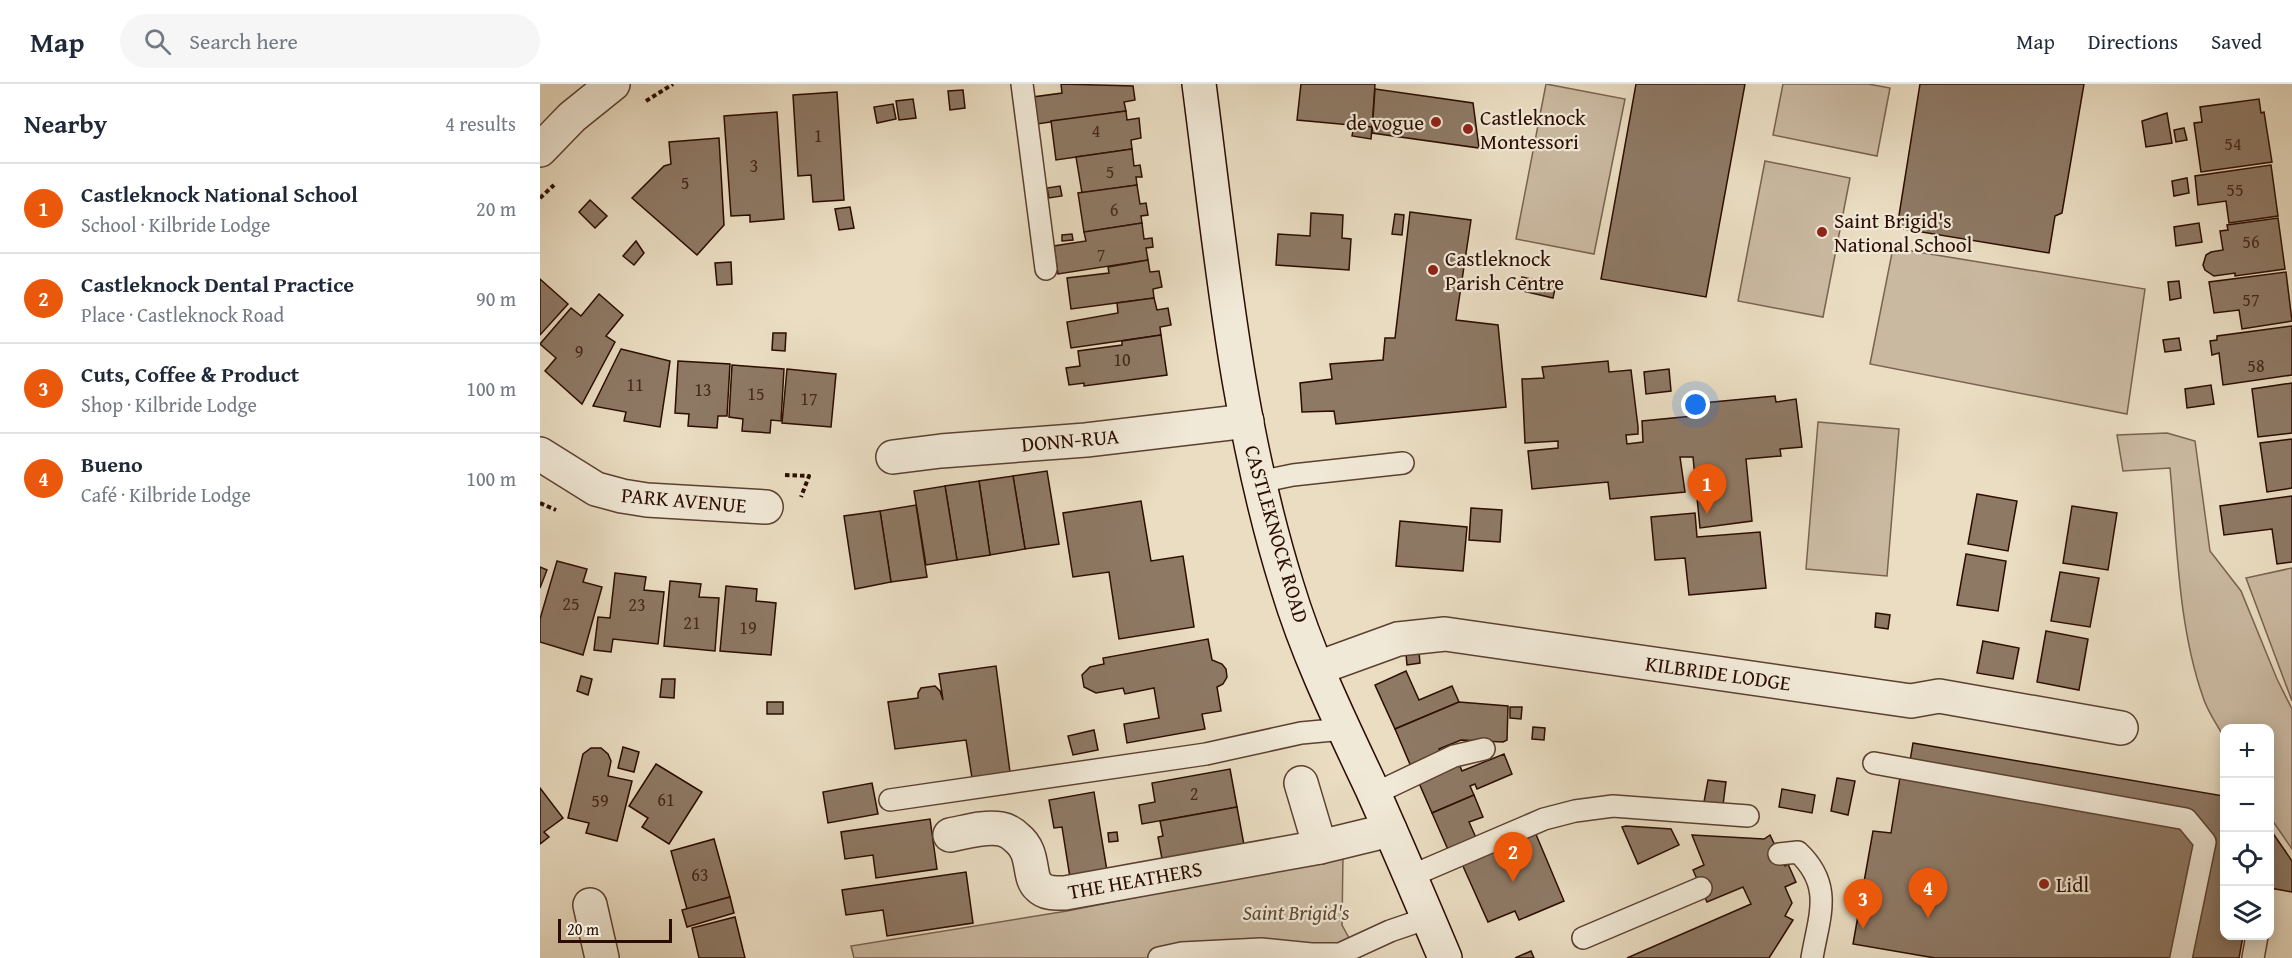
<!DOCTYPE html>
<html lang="en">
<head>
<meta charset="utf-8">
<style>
  :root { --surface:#fff; --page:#f6f6f7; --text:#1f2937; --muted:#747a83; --line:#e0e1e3; --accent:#ea580c }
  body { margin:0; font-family:"Gentium Book Plus",serif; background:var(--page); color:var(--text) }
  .controls { position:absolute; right:18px; bottom:18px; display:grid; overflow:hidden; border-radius:12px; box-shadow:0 3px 15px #0003 }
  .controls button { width:54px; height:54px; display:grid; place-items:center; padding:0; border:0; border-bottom:2px solid var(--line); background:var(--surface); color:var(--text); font:30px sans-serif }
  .scale { position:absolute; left:18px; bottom:15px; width:114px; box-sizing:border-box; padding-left:6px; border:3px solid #2b0c00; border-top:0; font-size:16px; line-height:21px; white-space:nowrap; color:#2b0c00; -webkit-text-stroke:4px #f1e9d7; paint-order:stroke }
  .you { position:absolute; left:1156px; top:321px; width:21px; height:21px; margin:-15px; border:4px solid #fff; border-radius:50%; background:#1a73e8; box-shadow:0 0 0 9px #1a73e833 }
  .badge { display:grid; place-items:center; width:39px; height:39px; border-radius:50%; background:var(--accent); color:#fff; font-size:20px; font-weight:700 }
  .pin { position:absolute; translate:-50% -50px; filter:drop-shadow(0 2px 3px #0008) }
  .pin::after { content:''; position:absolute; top:32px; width:21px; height:18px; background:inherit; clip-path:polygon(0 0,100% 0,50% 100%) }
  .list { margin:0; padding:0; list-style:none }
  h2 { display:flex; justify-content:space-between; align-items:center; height:78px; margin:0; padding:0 24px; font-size:26px }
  h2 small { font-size:20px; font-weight:400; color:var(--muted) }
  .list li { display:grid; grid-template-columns:39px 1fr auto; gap:18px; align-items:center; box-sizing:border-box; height:90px; padding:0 24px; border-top:2px solid var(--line) }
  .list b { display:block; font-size:22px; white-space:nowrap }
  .list p { margin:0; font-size:20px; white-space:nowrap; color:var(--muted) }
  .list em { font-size:20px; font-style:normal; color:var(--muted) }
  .icon { flex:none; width:33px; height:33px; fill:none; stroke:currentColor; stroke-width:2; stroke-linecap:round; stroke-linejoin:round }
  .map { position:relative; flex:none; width:1752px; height:874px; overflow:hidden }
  header { display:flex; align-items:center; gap:36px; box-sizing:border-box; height:84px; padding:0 30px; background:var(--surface); border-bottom:2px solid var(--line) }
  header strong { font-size:28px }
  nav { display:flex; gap:33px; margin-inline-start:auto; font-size:21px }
  .search { width:420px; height:54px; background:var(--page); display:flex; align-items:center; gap:15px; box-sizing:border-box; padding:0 21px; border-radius:33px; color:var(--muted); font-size:22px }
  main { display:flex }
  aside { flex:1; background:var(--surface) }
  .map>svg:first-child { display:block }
  .green { fill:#cab9a1; stroke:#7a6250; stroke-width:1.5 }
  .building { fill:#8e7965; stroke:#2b0c00; stroke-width:1.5 }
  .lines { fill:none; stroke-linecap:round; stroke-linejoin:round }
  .service-casing { stroke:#5b4030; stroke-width:24 }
  .minor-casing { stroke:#5b4030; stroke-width:36 }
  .secondary-casing { stroke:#2b0c00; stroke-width:36 }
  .path { stroke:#2b0c00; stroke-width:4; stroke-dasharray:4.5 3; stroke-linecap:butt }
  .service { stroke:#f1e9d7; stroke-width:21 }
  .minor { stroke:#f1e9d7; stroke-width:33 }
  .secondary { stroke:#f1e9d7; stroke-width:33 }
  .poi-dot { fill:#8f2418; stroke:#f1e9d7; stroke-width:2 }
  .labels { text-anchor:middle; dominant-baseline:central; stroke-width:4.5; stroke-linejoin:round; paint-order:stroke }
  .number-label { font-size:18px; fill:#442719 }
  .poi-label { font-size:21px; fill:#2b0c00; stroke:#f1e9d7; text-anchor:start }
  .street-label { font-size:21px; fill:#2b0c00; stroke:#f1e9d7 }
  .park-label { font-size:21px; font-style:italic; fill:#634938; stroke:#f1e9d7 }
</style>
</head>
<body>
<header>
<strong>Map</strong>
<div class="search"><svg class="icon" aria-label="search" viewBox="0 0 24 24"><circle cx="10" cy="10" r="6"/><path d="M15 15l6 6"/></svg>Search here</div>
<nav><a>Map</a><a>Directions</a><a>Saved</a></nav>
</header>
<main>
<aside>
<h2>Nearby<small>4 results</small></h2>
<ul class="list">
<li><span class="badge">1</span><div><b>Castleknock National School</b><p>School · Kilbride Lodge</p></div><em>20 m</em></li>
<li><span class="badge">2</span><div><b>Castleknock Dental Practice</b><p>Place · Castleknock Road</p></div><em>90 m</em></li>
<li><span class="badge">3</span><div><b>Cuts, Coffee &amp; Product</b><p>Shop · Kilbride Lodge</p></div><em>100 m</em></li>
<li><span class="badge">4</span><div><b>Bueno</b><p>Café · Kilbride Lodge</p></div><em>100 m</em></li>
</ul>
</aside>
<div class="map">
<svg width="1752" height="874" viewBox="0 0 1752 874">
  <rect width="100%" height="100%" fill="#eaddc2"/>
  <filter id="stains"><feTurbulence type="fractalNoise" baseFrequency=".00333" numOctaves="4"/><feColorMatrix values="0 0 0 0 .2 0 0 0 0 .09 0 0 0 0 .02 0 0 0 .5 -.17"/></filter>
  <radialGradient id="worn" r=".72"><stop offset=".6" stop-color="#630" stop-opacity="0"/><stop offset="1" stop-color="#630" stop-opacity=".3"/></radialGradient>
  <g class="green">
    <path d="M1006,0L1085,15L1054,170L976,155Z"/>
    <path d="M1243,0H1328L1350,4L1337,72L1233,51Z"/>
    <path d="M1225,77L1310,94L1283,233L1198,217Z"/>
    <path d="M1353,164L1605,205L1587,330L1330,280Z"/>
    <path d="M1278,338L1359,345L1347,492L1266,485Z"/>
    <path d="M1627,349L1655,357L1670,467L1701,507L1737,595L1752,625V765L1730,733V644H1684V654C1677,640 1667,627 1663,613C1638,542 1637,458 1630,384L1583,387L1577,351Z"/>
    <path d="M1752,484V617L1706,494Z"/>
    <path d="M803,772L802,841L820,874H314L311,862L527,827Z"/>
  </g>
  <g class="building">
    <path d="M521,0L593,2L595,16L584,18L586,27L497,40L493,13L522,9Z"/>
    <path d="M761,0H835L832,43L757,36Z"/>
    <path d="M1096,0H1205L1166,213L1061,195Z"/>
    <path d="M1380,0H1544L1522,129L1515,132L1509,169L1357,144Z"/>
    <path d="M835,5L933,19L939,64L832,49Z"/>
    <path d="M423,6L425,24L410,26L408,7Z"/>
    <path d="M297,8L304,116L273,118L271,91L258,92L253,11Z"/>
    <path d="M373,15L376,34L359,36L356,17Z"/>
    <path d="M1719,15L1721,29L1724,28L1732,78L1661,88L1654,39L1662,38L1660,23Z"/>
    <path d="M353,20L356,35L337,39L334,23Z"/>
    <path d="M586,27L587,36L599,34L601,54L591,56L592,65L516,76L511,37Z"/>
    <path d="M237,28L244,135L210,138V131L191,132L184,32Z"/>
    <path d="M1627,29L1632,59L1606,63L1602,37Z"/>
    <path d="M814,42L832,43L831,55L812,52Z"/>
    <path d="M1644,44L1647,56L1636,58L1634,46Z"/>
    <path d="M179,54L184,141L157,171L92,114L124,82L131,80L129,58Z"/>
    <path d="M592,65L594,82L600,81L602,93H596L597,101L542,109L536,73Z"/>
    <path d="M1731,81L1738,132L1689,139L1686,117L1658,121L1655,92Z"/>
    <path d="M1647,94L1649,109L1634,112L1632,97Z"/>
    <path d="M597,101L600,120L606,119L608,131L601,132L602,139L544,148L538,109Z"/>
    <path d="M520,102L522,112L509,114L507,104Z"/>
    <path d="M50,116L67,132L55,144L39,128Z"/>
    <path d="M310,123L314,144L299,146L295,125Z"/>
    <path d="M870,128L931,136L916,236L958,241L966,323L796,340L794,327L762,328L760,299L792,295L790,280L843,276L845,254H855Z"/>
    <path d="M771,129L803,131L802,154L811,155L809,186L736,181L738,150L770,152Z"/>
    <path d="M855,130L864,131L862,151L852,150Z"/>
    <path d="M1738,134L1745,185L1695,192V189L1674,192L1665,186L1663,181L1666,171L1671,168L1683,166L1680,147L1688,146L1687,141Z"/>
    <path d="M602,139L604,155L612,154L613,163L606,164L608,176L518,190L514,162L546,157L544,148Z"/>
    <path d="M1659,139L1662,158L1636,162L1634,143Z"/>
    <path d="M532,150L533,156L522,157V151Z"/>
    <path d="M96,157L104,169L94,181L83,172Z"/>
    <path d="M608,176L610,188L619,187L622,203L613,205L614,214L531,225L527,194L569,189L568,183Z"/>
    <path d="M191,178L192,200L177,201L175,179Z"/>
    <path d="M1746,188L1752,237L1702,245L1699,226L1674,229L1669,198Z"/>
    <path d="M982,193L1016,200L1013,214L979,206Z"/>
    <path d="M0,195L28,220L0,251Z"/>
    <path d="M1639,197L1641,214L1630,216L1628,198Z"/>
    <path d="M59,210L83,231L66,252L75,258L42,320L5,287L16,274L0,260L31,224L41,232Z"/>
    <path d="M614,214L617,226L628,224L631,241L620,243L621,251L531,264L527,238L578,229L577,219Z"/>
    <path d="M1752,242V291L1683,301L1679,269L1672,271L1670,257L1677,256V252Z"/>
    <path d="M233,249H246L245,267L232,266Z"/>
    <path d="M621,251L627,291L544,302V299L529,301L526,284L540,282L538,267L582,261V257Z"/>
    <path d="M1639,254L1641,266L1625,268L1623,256Z"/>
    <path d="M81,265L130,277L120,343L84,337L86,328L53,322Z"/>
    <path d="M138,277L190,280L187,332H178L177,344L148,342L149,330L135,329Z"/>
    <path d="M1068,277L1069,288L1091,286L1098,343V350L1086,351L1087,360L1103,358L1102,337L1153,332L1152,320L1235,312L1236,318L1256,315L1262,363L1240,365L1241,372L1206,375L1212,437L1160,444L1153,373H1140L1145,408L1070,415L1068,398L992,405L988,367L1018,364V357L985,359L982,295L1004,294L1002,283Z"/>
    <path d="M192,281L244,285L241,337L231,336L230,349L202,347L203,335L189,333Z"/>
    <path d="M247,285L296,290L291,343L242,339Z"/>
    <path d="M1129,285L1131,307L1106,310L1104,288Z"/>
    <path d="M1752,299V349L1718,353L1712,305Z"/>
    <path d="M1671,301L1674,320L1647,324L1645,305Z"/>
    <path d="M1752,355V404L1727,408L1720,359Z"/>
    <path d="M507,387L519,460L485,465L473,392Z"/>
    <path d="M473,392L485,465L450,471L439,397Z"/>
    <path d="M439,397L450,471L417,476L405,402Z"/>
    <path d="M405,402L417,476L386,481L374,407Z"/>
    <path d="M1437,410L1477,417L1468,467L1428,460Z"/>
    <path d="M1752,412V478L1737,480L1732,445L1684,451L1680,422Z"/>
    <path d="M601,417L611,477L643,472L654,543L579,555L569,488L533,493L523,429Z"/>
    <path d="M376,421L387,493L351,498L340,427Z"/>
    <path d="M1532,422L1577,429L1568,486L1523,479Z"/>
    <path d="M931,424L962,426L960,458L929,456Z"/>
    <path d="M340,427L351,498L315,505L304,432Z"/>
    <path d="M1155,429L1157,453L1220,448L1226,504L1149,511L1145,474L1115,476L1111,433Z"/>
    <path d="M860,437L927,443L923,487L856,482Z"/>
    <path d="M1426,470L1466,477L1458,527L1417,521Z"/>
    <path d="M17,477L47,485L43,498L62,503L43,571L0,558V535Z"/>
    <path d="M0,483L7,486L0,504Z"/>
    <path d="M1520,488L1559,494L1550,543L1511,537Z"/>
    <path d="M75,489L106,493L104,506L124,508L118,560L73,555L71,568L54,566L58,533L70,534Z"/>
    <path d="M130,497L161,500L159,513L179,514L175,567L124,562Z"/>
    <path d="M186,502L217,505L216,517L236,519L231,571L180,567Z"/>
    <path d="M1336,529L1350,531L1348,545L1335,543Z"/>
    <path d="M1506,547L1548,555L1539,606L1497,598Z"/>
    <path d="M668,555L672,576L682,580L686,585L687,593L683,600L677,603L681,627L662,630L665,645L587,659L584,640L619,634L614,604L585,610L583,604L556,609L544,603L542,591L550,583L564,580L563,574Z"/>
    <path d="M1443,557L1479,564L1473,595L1437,589Z"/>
    <path d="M879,568L880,579L867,581L866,570Z"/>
    <path d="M456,582L470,688L432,694L426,656L355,665L348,618L378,614V609L381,604L395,602L400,607L403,616L399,590Z"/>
    <path d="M866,587L879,616L912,602L919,618L855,645L835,601Z"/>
    <path d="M41,592L52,595L48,611L37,607Z"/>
    <path d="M122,595H135L134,614L120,613Z"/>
    <rect x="227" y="618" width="16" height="12"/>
    <path d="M919,618L968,622L967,656L963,658L921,656L899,665L902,673L872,685L855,645Z"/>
    <path d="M970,623H982L981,635L970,634Z"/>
    <path d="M993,643L1005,644L1004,656L992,655Z"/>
    <path d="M554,646L558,666L533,671L528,652Z"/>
    <path d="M1373,659L1683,712L1684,705V852H1703L1699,874H1395L1313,860L1333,747L1351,749L1361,687L1368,689Z"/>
    <path d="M83,663L99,668L94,688L78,684Z"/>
    <path d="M51,664H61L68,670L71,677L68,692L92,697L77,757L46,749L49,739L28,734L43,670Z"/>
    <path d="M964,670L972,690L937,705L935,700L930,702L934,711L892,729L879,699L919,680L922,687Z"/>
    <path d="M116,680L162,708L129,760L102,743L108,734L89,722Z"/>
    <path d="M690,685L697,723L602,740L599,721L615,718L612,699Z"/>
    <path d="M1297,694L1315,697L1308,731L1291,727Z"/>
    <path d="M1168,696L1186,698L1183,721L1164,718Z"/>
    <path d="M332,699L338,730L288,739L283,708Z"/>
    <path d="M0,704L23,734L4,748L9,753L0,760Z"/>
    <path d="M1242,705L1275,711L1272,729L1239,723Z"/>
    <path d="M554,708L568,793L531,800L522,743L514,744L509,716Z"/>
    <path d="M934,711L943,733L929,738L937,756L909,768L892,729Z"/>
    <path d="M697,723L704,761L622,775L618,753L623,752L620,737Z"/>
    <path d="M390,735L397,785L336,794L333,771L305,775L301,748Z"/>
    <path d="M1086,742L1131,745L1139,761L1098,780L1082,743Z"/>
    <path d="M1730,745L1752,777V808L1730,804Z"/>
    <path d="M577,748L578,757L569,758L568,749Z"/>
    <path d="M995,748L1024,817L979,836L975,827L948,838L922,780Z"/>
    <path d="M1152,751L1224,755L1230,751L1245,782L1248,780L1256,798L1245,803L1252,819L1245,832L1253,836L1229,874H1087L1211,820L1203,803L1167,818L1153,786L1164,781Z"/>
    <path d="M174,755L190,813L147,825L131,767Z"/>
    <path d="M426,788L433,839L347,852L343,826L306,831L302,806Z"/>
    <path d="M190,813L194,829L147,843L142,826Z"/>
    <path d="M195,833L205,874H159L152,844Z"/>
    <path d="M991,867L994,874H975Z"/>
  </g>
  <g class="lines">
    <g class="service-casing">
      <g id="service">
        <path d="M482,0L506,185"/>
        <path d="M719,398L753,391L863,379"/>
        <path d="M1334,679L1646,735L1665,758L1641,874"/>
        <path d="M834,710L914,672L944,665"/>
        <path d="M350,716L666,670L761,649L804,645"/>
        <path d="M1239,770L1258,768C1294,802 1279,832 1272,874"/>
        <path d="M871,792L1004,735L1035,727L1073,722L1208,732"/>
        <path d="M1043,854L1161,804"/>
        <path d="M619,874L642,869L721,865L771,870H800L850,847L888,834"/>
        <path d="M1713,874L1717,852"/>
      </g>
    </g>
    <g class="minor-casing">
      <g id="minor">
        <path d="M0,66L32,33L73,0"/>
        <path d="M0,370L56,405L82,412L107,416L226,423"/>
        <path d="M353,373L401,367L546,356L707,337"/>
        <path d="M778,584L858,555L905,550L1371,617L1399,612L1581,644"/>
        <path d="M761,699L780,763"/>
        <path d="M410,751C426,748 445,742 461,745C467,746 473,750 477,754C496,769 487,793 499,803C506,810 516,809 525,809L780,763L850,746"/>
        <path d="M50,821L62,874"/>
      </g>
    </g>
    <g class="secondary-casing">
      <path id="secondary" d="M659,0C681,168 696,339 747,502C768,572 801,639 832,705C857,761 881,817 905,874"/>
    </g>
    <g class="path">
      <path d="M106,17L133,0"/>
      <path d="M0,114L14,101"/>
      <path d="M245,391L269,392L261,413"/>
      <path d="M0,419L16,426"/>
    </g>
    <use href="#service" class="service"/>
    <use href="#minor" class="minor"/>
    <use href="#secondary" class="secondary"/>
  </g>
  <g class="poi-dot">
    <circle cx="896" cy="38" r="6"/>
    <circle cx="928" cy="45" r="6"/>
    <circle cx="1282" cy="148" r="6"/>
    <circle cx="893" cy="186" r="6"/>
    <circle cx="1504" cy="800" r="6"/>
  </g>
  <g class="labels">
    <g class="number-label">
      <text x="556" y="46">4</text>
      <text x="278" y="51">1</text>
      <text x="1693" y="59">54</text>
      <text x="214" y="81">3</text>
      <text x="570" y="87">5</text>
      <text x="145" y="98">5</text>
      <text x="1695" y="105">55</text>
      <text x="574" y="125">6</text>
      <text x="1711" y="157">56</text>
      <text x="561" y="170">7</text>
      <text x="1711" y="215">57</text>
      <text x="39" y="267">9</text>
      <text x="582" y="275">10</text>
      <text x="1716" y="281">58</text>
      <text x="95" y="300">11</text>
      <text x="163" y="305">13</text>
      <text x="216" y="309">15</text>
      <text x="269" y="314">17</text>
      <text x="31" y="519">25</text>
      <text x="97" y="520">23</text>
      <text x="152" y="538">21</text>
      <text x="208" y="543">19</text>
      <text x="654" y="709">2</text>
      <text x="126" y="715">61</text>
      <text x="60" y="716">59</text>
      <text x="160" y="790">63</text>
    </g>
    <g class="poi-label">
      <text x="940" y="33">Castleknock<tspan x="940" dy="24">Montessori</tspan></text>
      <text x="884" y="38" text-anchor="end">de vogue</text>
      <text x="1294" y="136">Saint Brigid's<tspan x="1294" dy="24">National School</tspan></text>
      <text x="905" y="174">Castleknock<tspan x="905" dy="24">Parish Centre</tspan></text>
      <text x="1516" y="800">Lidl</text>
    </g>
    <g class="street-label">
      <text transform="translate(530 356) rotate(-5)">DONN-RUA</text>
      <text transform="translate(144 416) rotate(5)">PARK AVENUE</text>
      <text transform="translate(737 450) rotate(74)">CASTLEKNOCK ROAD</text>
      <text transform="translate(1178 589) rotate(8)">KILBRIDE LODGE</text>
      <text transform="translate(595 796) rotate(-10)">THE HEATHERS</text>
    </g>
    <g class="park-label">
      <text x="756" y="828">Saint Brigid's</text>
    </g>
  </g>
  <rect width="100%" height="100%" filter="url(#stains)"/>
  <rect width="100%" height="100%" fill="url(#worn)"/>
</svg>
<div class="controls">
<button>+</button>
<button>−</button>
<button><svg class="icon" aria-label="locate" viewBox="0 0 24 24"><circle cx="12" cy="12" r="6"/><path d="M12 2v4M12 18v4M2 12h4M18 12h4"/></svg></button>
<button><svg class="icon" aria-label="layers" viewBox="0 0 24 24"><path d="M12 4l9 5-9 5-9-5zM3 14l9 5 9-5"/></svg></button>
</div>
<div class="scale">20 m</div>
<div class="you"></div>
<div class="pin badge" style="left:1167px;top:430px">1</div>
<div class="pin badge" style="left:973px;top:798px">2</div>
<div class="pin badge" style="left:1323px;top:845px">3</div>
<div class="pin badge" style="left:1388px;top:834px">4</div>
</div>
</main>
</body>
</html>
